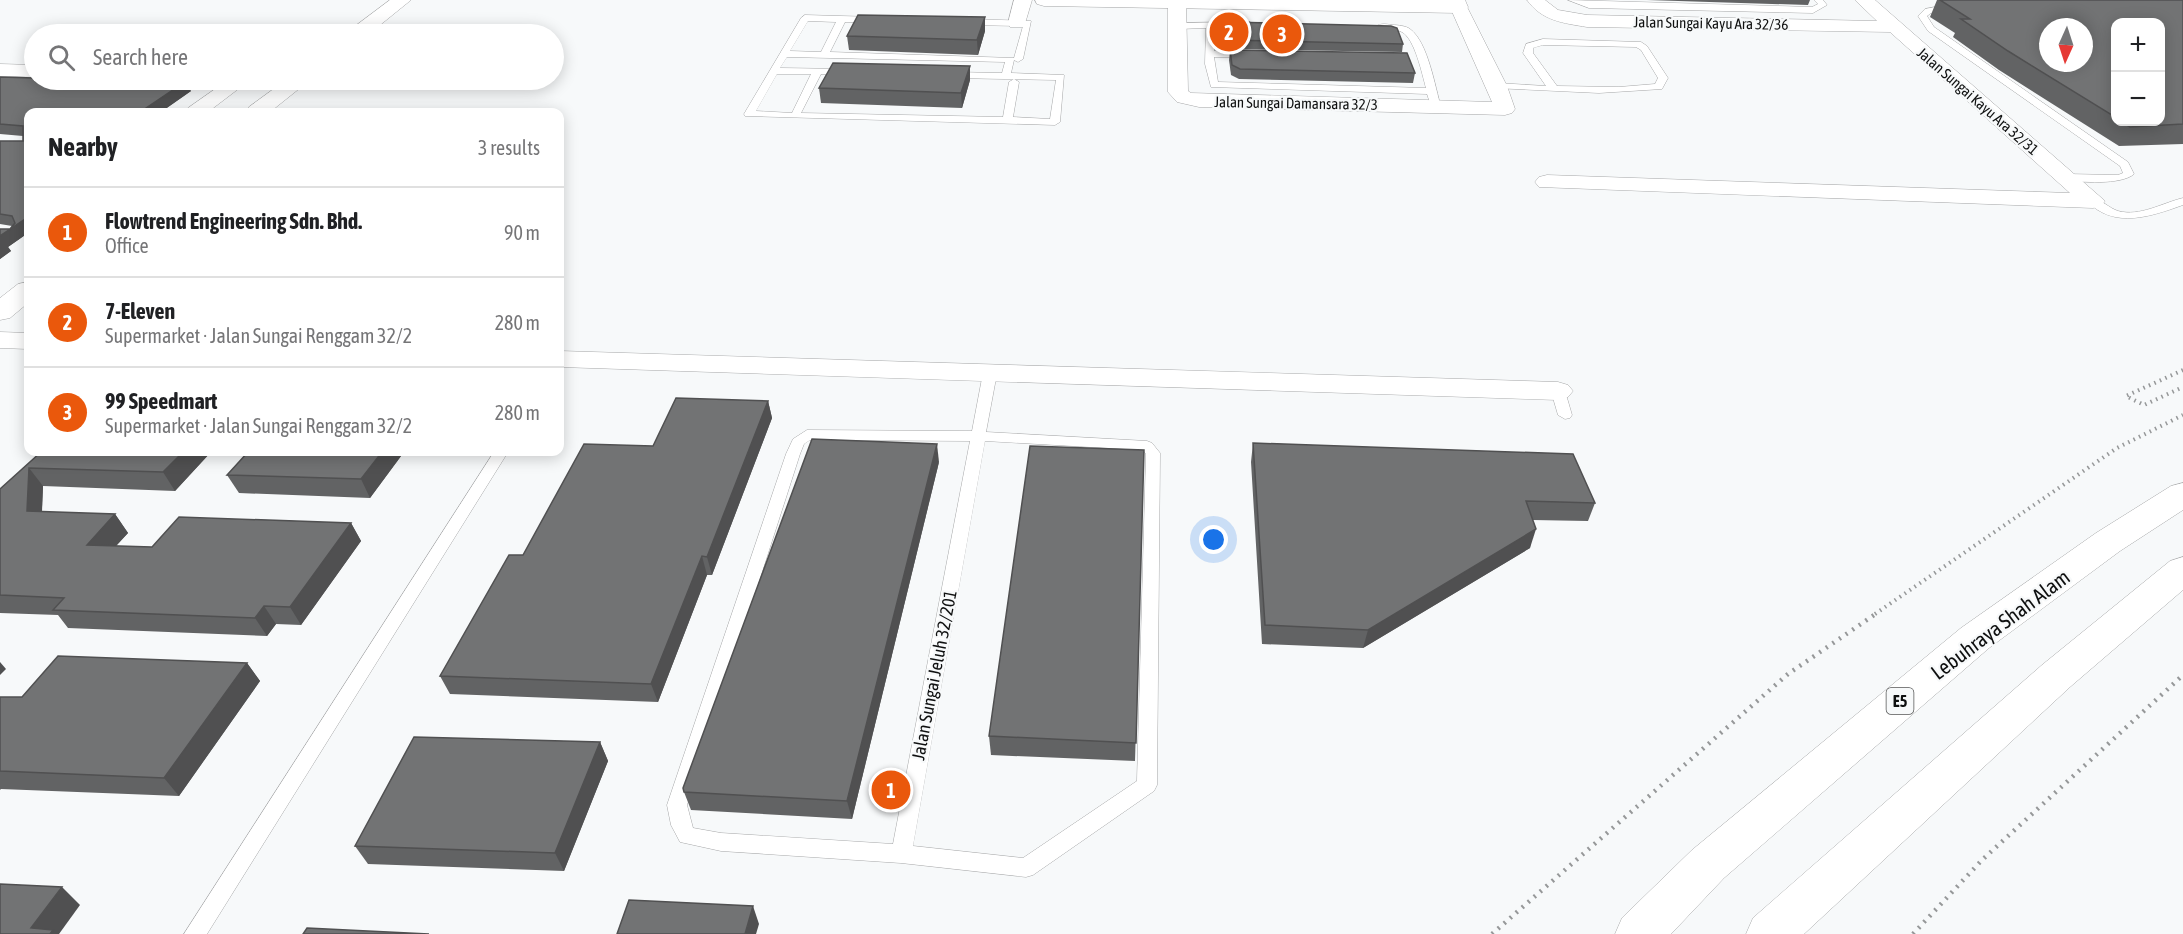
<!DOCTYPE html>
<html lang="en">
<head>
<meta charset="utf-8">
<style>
  :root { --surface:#fff; --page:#f2f2f2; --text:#202124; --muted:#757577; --line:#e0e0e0; --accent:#ea580c }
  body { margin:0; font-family:"Asap Condensed",sans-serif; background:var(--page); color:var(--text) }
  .controls { position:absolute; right:18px; top:18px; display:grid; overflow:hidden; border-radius:12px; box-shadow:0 3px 15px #0003 }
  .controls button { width:54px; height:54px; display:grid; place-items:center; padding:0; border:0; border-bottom:2px solid var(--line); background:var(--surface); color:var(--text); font:30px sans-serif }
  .compass { position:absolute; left:2039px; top:18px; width:54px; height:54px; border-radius:50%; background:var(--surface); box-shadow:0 3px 15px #0003; rotate:183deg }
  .you { position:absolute; left:1214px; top:540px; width:21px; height:21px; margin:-15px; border:4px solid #fff; border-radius:50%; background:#1a73e8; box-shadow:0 0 0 9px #1a73e833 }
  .badge { display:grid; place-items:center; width:39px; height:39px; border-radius:50%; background:var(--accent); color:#fff; font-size:20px; font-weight:700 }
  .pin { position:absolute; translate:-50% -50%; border:3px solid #fff; box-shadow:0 2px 6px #0006 }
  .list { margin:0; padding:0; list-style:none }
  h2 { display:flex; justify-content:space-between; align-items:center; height:78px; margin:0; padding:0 24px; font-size:26px }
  h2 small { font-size:20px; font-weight:400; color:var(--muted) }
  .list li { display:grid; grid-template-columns:39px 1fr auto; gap:18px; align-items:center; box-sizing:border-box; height:90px; padding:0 24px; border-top:2px solid var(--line) }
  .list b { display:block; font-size:22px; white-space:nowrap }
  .list p { margin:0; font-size:20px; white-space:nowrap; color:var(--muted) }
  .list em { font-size:20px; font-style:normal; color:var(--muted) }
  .icon { flex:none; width:33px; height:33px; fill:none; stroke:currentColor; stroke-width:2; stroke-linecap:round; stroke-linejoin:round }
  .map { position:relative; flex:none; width:2183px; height:934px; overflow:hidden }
  .search { position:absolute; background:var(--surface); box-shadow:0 3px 15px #0003; left:24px; top:24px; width:540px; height:66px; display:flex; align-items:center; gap:15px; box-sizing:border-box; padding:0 21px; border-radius:33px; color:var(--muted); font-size:22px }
  .panel { position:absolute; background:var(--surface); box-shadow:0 3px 15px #0003; left:24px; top:108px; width:540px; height:348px; border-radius:12px }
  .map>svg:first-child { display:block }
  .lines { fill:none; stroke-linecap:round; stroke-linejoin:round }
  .lane-casing { stroke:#a6a7a8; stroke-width:1 }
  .street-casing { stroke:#a6a7a8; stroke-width:1 }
  .secondary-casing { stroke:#a6a7a8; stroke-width:1 }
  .highway-casing { stroke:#a6a7a8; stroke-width:1 }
  .path-far1 { stroke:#969899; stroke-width:4; stroke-dasharray:1.5 4.5; stroke-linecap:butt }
  .path { stroke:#969899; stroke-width:4.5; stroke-dasharray:2 6; stroke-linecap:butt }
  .lane { fill:#fff; fill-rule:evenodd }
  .street { fill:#fff; fill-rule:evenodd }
  .secondary { fill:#fff; fill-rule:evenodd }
  .highway { fill:#fff; fill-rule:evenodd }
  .wall { fill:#626364; fill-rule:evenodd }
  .shaded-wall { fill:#505051 }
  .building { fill:#727374; stroke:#505051; stroke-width:1.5; fill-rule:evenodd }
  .labels { text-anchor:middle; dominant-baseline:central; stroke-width:4.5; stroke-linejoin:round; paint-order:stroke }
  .far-street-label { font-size:15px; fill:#0f1010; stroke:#f7f9fa }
  .shield { fill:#f7f9fa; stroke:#555656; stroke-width:1.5 }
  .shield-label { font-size:16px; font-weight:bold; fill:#0f1010 }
  .street-label { font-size:18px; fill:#0f1010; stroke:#f7f9fa }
  .near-street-label { font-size:21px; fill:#0f1010; stroke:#f7f9fa }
</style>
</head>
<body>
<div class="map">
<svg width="2183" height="934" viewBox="0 0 2183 934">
  <rect width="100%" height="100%" fill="#f7f9fa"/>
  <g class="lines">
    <g class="lane-casing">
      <g id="lane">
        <path d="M1568,0L1812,7L1818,4L1814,0H1823L1827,5L1813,13L1589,8Z"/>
        <path d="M1951,4L1954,5V9L1931,13L1927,16L1934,27L2128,162L2134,174C2122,185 2079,183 2062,179L2061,177L2066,174L2118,175L2123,173L2120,166L1928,31L1918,16L1925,9Z"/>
        <path d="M805,15L876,17L880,20L876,23L845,22L830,52L1014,58L1023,26L966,25L962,22L966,19L1031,21L1023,59L1018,62L1014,60L1011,73L1064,75L1060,122L1055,125L745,116L744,114L801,18ZM808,21L836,22L821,52L790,51ZM787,57L1005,62L1002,73L952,72L947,75L952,78L1056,80L1050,119L1013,117L1019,82L1014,79L1009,82L1003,117L801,113L821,74L847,75L852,72L847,69L780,68ZM777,74H811L792,113L756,111Z"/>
        <path d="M1250,22V26L1247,27L1215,28L1214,51L1249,52L1254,55L1249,58L1214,57L1218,82L1426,88C1422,74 1415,39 1402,32C1393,27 1382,32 1375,27C1380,23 1386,24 1392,25C1398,25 1406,26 1410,29C1428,42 1435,87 1441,107L1432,109L1427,94L1211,87L1205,64L1206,28L1178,29L1174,26L1178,23Z"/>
        <path d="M1543,39L1641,42L1647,46L1668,78L1662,89L1599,93L1494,88V84L1497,83L1546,86L1523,53L1526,44ZM1543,45L1636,47L1641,50L1658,78L1655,84L1619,87L1557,86L1533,53V48Z"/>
        <path d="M2093,198C2102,200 2109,208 2118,211C2140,217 2162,203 2183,198V205C2152,216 2114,230 2087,201Z"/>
        <path d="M990,369L997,373L986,432L1147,441L1152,443L1160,453L1157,785L1154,791L1033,875L1026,877L901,863L721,851L680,842L671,825L667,805L786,454L793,439L807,430L972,431L983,373ZM810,440L970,441L893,844L721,833L693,828L687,805L800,454L804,444ZM985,441L1143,450L1146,454L1137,781L1023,858L913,846Z"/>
        <path d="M1558,387L1565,391L1572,415L1570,418L1565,419L1558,415L1551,391Z"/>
        <path d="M494,452H508L207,934H184Z"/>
      </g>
    </g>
    <g class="street-casing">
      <g id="street">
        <path d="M1014,0H1032L1024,27H1010L1008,23Z"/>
        <path d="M1170,0H1184L1186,3L1188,91L1191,93L1492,102L1450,7L1453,3H1465L1507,86L1515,109L1512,113L1505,115L1199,107L1177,102L1168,92V3Z"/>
        <path d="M1527,0H1545L1558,10L1587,15L1877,21L1855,0H1875L2105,201L2101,206L2093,208L1539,187L1535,182L1539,177L1547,175L2070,193L1890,32L1587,27C1563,23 1542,21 1527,0Z"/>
        <path d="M0,64L34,65V77L0,76Z"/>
        <path d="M228,80H250L208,112H185L188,108Z"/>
        <path d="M0,332L28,333V349L0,348Z"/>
        <path d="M560,351L1558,382L1568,385L1573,391L1568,397L1558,400L560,367Z"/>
      </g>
    </g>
    <g class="secondary-casing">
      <g id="secondary">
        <path d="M390,0H411L369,34H348L350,30Z"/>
        <path d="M1035,0H1465L1468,7L1466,11L1459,13L1044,6L1037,4Z"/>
        <path d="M286,80H310L270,112H246L249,107Z"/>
        <path d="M28,282V303L10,318L0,320V298L18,284Z"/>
      </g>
    </g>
    <g class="highway-casing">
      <g id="highway">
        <path d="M2183,483V510L2120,551L1989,648L1724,878L1671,934H1615L1622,918L1692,850L1961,628L2096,533L2171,486Z"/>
        <path d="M2183,557V590L2070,687L1804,934H1746L1753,918L2042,665L2170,561Z"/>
      </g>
    </g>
    <g class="path-far1">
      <path d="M2183,370L2126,396L2144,405L2183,387"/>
      <path d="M1875,614L2117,448L2183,415"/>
    </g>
    <g class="path">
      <path d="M1492,934L1788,674L1877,613"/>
      <path d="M1913,934L1982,860L2183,675"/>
    </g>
    <use href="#lane" class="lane"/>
    <use href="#street" class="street"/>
    <use href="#secondary" class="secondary"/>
    <use href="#highway" class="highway"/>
  </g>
  <g class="wall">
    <path d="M1647,0H1810L1808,5Z"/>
    <path d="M1937,0H2183V144L2119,146L1999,70L1953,37L1955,33L1930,17ZM2115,22L2160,122H2115Z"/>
    <path d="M1227,22L1403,44L1402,52L1228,49L1226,31Z"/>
    <path d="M985,31L978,55L849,50L847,36Z"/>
    <path d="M1230,50L1415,73L1413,83L1239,79L1231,75L1229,60Z"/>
    <path d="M0,77L191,91L161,112H28V233L8,247L11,251L0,259V229H10L12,226L0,224V141H23V136L0,134Z"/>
    <path d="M970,80L962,108L821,103L819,88Z"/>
    <path d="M768,401L772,418L712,575H707L658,702L450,694L440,676L523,555L653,446Z"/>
    <path d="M1253,443L1595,503L1588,521L1533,520L1530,548L1363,648L1262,644L1251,462Z"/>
    <path d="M1144,450L1135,761L991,755L989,736Z"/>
    <path d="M41,452H211L175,491L43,486L42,512L115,514L128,533L116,546L152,547L351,523L361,541L301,625L276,624L267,636L68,628L58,615L0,613V489Z"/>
    <path d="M248,452H404L370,498L239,493L227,475Z"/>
    <path d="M939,462L852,819L691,810L684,792Z"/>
    <path d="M247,663L260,681L179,796L1,789L0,790V697H22Z"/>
    <path d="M600,742L608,761L564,871L368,864L355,846Z"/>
  </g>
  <g class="shaded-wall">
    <path d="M985,17V31L978,55L977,40Z"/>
    <path d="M970,66V80L962,108L961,93Z"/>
    <path d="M186,81L191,91L161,112H140Z"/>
    <path d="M28,217V233L8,247L11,251L0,259V236Z"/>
    <path d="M768,401L772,418L712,575L707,557Z"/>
    <path d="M937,444L939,462L852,819L847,801Z"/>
    <path d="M183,452H211L175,491L163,472Z"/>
    <path d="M382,452H404L370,498L361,479Z"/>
    <path d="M29,468L43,486L41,529L27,511Z"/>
    <path d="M115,514L128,533L100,563L87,545Z"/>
    <path d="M351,523L361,541L301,625L290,607Z"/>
    <path d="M1536,529L1530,548L1363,648L1368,630Z"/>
    <path d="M702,556L707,575L658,702L651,684Z"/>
    <path d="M264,606L276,624L267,636L255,618Z"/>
    <path d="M0,662L6,669L0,675Z"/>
    <path d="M247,663L260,681L179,796L164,778Z"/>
    <path d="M600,742L608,761L564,871L555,853Z"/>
    <path d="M62,887L80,905L59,934H37L31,928Z"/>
    <path d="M753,906L759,924L756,934H745Z"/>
  </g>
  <g class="building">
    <path d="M1940,0H2183V124L2130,127L2122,122H2160V22H2115V117L2008,51L1961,19H1970ZM2048,27H2084V63H2048Z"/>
    <path d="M858,15L985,17L977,40L847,36Z"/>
    <path d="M1227,22L1391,26L1397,28L1403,44L1229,40Z"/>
    <path d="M1230,50L1407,53L1415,73L1240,69L1232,65Z"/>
    <path d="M833,63L970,66L961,93L819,88Z"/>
    <path d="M0,77L34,78V80H124L186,81L140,112H28V217L0,236V229H10L15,223L12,216L0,214V141H23V126L0,124Z"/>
    <path d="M676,398L768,401L707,557L702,556L651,684L440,676L509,555H523L584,444L653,446Z"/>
    <path d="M812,439L937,444L847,801L684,792L683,788Z"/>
    <path d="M1253,443L1573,454L1595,503L1526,501L1536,529L1368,630L1265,625Z"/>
    <path d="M1030,446L1144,450L1136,743L989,736Z"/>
    <path d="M41,452H183L163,472L29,468L27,511L115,514L87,545L152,547L179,517L351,523L290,607L264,606L255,618L53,610L64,598L0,595V489Z"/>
    <path d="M248,452H382L361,479L227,475Z"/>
    <path d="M58,656L247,663L164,778L0,771V697H22Z"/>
    <path d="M414,737L600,742L555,853L355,846Z"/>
    <path d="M0,884L62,887L31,928L53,930L50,934H0Z"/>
    <path d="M629,900L753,906L745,934H617Z"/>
    <path d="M307,928L429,934H303Z"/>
  </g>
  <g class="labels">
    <g class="far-street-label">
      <text transform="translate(1711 23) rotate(1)">Jalan Sungai Kayu Ara 32/36</text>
      <text transform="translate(1978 101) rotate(41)">Jalan Sungai Kayu Ara 32/31</text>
      <text transform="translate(1296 103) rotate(1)">Jalan Sungai Damansara 32/3</text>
    </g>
    <rect class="shield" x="1886.5" y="688" width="27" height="26" rx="4.5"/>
    <g class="shield-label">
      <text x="1900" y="701">E5</text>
    </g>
    <g class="street-label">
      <text transform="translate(934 675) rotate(-79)">Jalan Sungai Jeluh 32/201</text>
    </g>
    <g class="near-street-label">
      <text transform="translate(2000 624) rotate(-37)">Lebuhraya Shah Alam</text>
    </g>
  </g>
</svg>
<div class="controls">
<button>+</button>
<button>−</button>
</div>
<svg class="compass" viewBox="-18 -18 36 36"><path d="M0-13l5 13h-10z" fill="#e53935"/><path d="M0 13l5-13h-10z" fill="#757577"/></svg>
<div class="you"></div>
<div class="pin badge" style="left:891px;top:790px">1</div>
<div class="pin badge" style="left:1229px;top:32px">2</div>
<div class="pin badge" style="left:1282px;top:34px">3</div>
<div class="search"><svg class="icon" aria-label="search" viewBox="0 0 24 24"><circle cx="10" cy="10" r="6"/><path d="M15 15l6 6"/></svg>Search here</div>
<section class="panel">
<h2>Nearby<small>3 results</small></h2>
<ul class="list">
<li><span class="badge">1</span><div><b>Flowtrend Engineering Sdn. Bhd.</b><p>Office</p></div><em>90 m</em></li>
<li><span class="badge">2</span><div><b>7-Eleven</b><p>Supermarket · Jalan Sungai Renggam 32/2</p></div><em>280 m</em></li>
<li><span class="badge">3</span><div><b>99 Speedmart</b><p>Supermarket · Jalan Sungai Renggam 32/2</p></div><em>280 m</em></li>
</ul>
</section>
</div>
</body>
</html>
